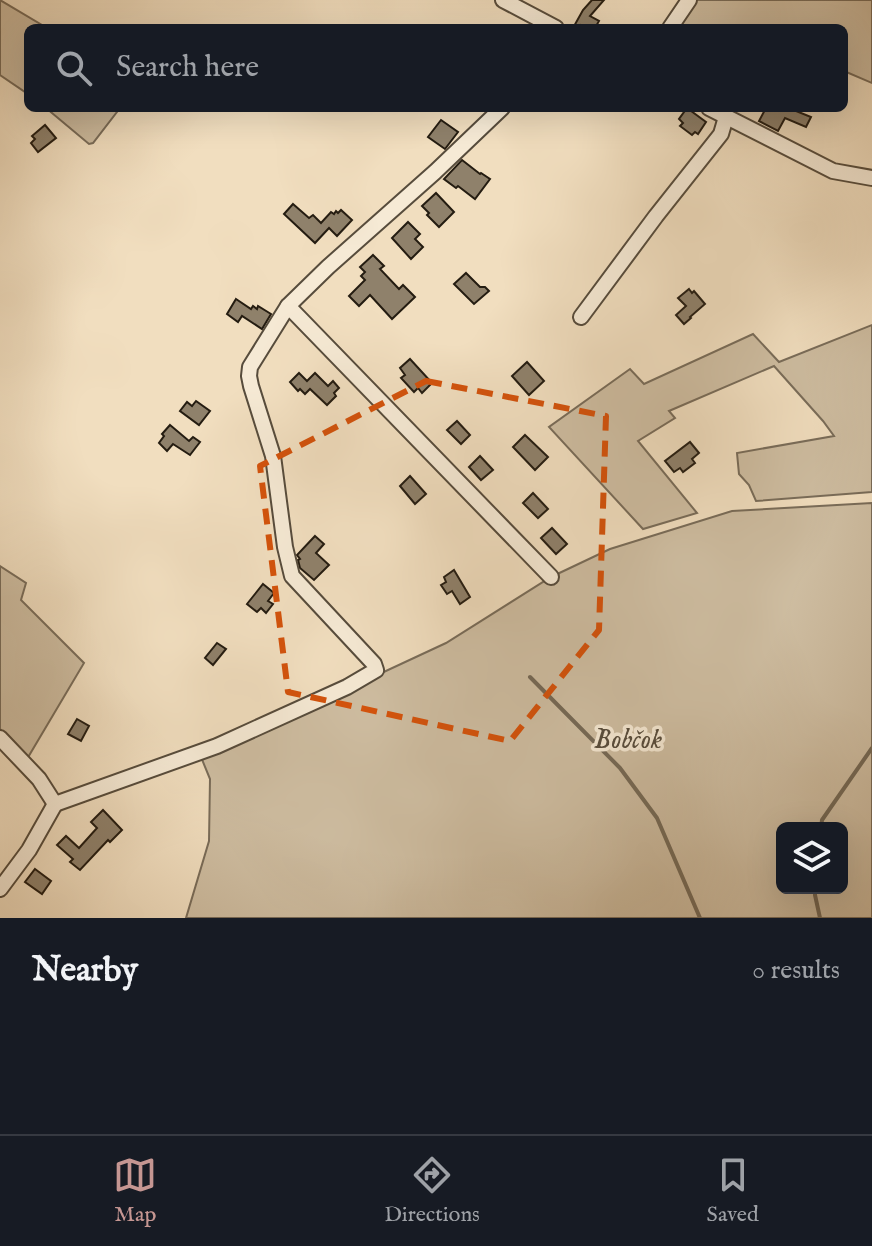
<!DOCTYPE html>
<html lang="en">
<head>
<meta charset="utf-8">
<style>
  :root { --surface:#171b24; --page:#242831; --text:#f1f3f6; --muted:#9ea1a6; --line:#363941; --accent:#c59692 }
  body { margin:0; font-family:"IM FELL English",serif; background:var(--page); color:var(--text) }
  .controls { position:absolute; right:24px; bottom:24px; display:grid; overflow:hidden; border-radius:12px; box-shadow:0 8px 32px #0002 }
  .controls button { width:72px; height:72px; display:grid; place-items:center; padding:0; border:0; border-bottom:2px solid var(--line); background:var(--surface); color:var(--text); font:40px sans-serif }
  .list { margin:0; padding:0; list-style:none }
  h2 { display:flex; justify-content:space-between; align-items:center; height:104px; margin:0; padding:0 32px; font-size:34px }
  h2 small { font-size:26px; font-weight:400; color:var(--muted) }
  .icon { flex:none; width:44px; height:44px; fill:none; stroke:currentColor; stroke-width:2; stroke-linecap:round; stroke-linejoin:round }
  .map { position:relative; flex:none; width:872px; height:918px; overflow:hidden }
  .search { position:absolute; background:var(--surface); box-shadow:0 8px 32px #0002; left:24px; right:24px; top:24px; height:88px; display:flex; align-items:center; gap:20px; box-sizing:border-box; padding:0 28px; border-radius:12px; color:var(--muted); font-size:30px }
  .sheet { height:216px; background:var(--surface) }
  nav { display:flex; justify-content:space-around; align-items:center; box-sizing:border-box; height:112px; border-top:2px solid var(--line); background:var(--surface); font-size:22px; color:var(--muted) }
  nav a { display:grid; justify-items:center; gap:4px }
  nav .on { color:var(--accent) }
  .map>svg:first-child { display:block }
  .green { fill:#cebda1; stroke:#796c59; stroke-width:2; fill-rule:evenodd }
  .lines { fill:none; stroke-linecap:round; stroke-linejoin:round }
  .stream { stroke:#756956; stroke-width:4 }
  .building { fill:#8f816b; stroke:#241c11; stroke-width:2 }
  .minor-casing { stroke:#574c3c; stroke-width:18 }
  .minor { stroke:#f6ead5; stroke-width:14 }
  .marked { fill:none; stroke:#d4530c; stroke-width:6; stroke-dasharray:16 10; stroke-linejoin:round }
  .labels { text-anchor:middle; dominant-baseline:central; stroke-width:7; stroke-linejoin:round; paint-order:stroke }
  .park-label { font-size:28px; font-style:italic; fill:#574c3c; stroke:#f6ead5 }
</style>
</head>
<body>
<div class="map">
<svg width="872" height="918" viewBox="0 0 872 918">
  <rect width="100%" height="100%" fill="#f1debf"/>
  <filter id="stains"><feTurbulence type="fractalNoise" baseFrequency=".0025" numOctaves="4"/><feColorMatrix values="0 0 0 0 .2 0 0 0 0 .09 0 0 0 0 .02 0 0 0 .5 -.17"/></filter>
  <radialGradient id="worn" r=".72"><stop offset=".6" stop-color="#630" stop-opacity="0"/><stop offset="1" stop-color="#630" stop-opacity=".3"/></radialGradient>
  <g class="green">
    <path d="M0,0L47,28H28V94L0,75Z"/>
    <path d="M696,0H872V83L844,71V28H678Z"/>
    <path d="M46,108H120L93,143L89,144Z"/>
    <path d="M872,325V492L756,501L749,485L739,474L737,453L834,436L823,421L774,366L669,411L675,418L638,441L697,513L643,529L549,427L630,369L644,384L753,334L779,362Z"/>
    <path d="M872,503V918H186L209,841L210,779L201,757L446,643L551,577L610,549L732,511ZM782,828H842V888H782Z"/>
    <path d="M0,566L26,583L21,600L84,663L27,759L0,729Z"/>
  </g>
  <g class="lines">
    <g class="stream">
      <path d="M530,677L620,768L657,818L700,918"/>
      <path d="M821,828L822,820L872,748"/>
      <path d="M815,888V895L820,918"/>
    </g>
  </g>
  <g class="building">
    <path d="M592,0H604L590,16L599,21L595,28H586L581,25L579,28H573L583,10Z"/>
    <path d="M687,108L706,122L698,134L695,132L692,135L680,126L683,123L679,119Z"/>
    <path d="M766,108H798L796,111L811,117L806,127L785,118L778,131L759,121Z"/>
    <path d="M441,120L458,132L445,149L428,137Z"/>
    <path d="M45,125L56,138L38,152L31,143L35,139L32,136Z"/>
    <path d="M462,160L480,174L481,173L490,179L475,199L458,186L456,188L444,179Z"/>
    <path d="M436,193L454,212L439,227L427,215L429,213L422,206Z"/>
    <path d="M293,204L309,218L313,215L321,223L331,212L334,214L336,211L338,213L341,210L352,220L337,236L329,228L315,243L284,214Z"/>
    <path d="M408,222L420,234L415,239L423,247L411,259L392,238Z"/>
    <path d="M373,255L384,266L380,269L399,289L403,285L415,297L392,319L370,295L359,306L349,296L365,280L361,276L365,272L360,267Z"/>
    <path d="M466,273L480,287H485L489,291L474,304L454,284Z"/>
    <path d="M689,289L692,293L694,291L705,304L690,317L691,318L684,324L676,315L686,306L678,298Z"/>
    <path d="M236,299L251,309L253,306L257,309L258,306L271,314L262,329L242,316L238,322L227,314Z"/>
    <path d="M410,359L432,383L422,393L418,388L414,392L401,378L405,375L400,368Z"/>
    <path d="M527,362L544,381L529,395L512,376Z"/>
    <path d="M299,373L307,381L315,373L328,386L333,381L339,388L334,393L336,396L327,405L310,389L305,394L300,389L298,391L290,382Z"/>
    <path d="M196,401L210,411L199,425L180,411L187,402L192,406Z"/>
    <path d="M457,421L470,435L461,444L447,430Z"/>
    <path d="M170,425L189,441L193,437L200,442L190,455L173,444L167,451L159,443L164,436L162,434Z"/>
    <path d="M525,435L548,457L535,470L513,447Z"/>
    <path d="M690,442L699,453L692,459L695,463L683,472L680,468L674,472L665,461Z"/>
    <path d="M480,456L493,470L481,480L469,467Z"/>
    <path d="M410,476L426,494L415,504L400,486Z"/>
    <path d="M533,493L548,509L538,518L523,503Z"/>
    <path d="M552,528L567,544L556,554L541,538Z"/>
    <path d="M315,536L324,544L316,553L329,565L314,580L300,568L298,560L300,559L297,555Z"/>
    <path d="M454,570L470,597L460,604L452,591L447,594L441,585L446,582L444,577Z"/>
    <path d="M263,584L274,593L268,601L273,604L266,613L261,608L257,612L247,604Z"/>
    <path d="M217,643L226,649L213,665L205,658Z"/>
    <path d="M77,719L89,726L81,741L68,734Z"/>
    <path d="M103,810L122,830L110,842L108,840L80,870L70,862L73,859L57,845L66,836L79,848L97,828L91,822Z"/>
    <path d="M35,869L51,881L42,894L25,882Z"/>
  </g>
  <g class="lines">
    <g class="minor-casing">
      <g id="minor">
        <path d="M503,0L556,28"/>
        <path d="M670,28L689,0"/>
        <path d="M709,108L833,171L872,178"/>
        <path d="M288,306L551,577"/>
        <path d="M581,317L656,216L721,134L726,117"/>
        <path d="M0,738L39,779L55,804"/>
        <path d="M55,804L217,746L347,687L376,670L374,664L292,576L285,547L273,456L251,386L249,376L250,367L288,306L328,267L435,172L502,108"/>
        <path d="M0,889L29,850L55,804"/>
      </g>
    </g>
    <use href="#minor" class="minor"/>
  </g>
  <path class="marked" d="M426,381L606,416L599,630L510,741L288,692L260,466Z"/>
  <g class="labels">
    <g class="park-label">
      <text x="628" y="740">Bobčok</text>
    </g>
  </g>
  <rect width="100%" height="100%" filter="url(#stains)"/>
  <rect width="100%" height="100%" fill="url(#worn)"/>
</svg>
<div class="controls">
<button><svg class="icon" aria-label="layers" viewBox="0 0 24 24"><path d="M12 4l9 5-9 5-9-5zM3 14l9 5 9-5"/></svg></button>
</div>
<div class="search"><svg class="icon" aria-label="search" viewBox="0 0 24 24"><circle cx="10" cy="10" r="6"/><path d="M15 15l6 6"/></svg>Search here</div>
</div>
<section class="sheet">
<h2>Nearby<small>0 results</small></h2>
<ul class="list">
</ul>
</section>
<nav>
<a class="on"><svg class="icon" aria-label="map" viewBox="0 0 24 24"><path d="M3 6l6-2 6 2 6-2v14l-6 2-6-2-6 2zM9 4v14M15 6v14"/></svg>Map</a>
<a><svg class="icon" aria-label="directions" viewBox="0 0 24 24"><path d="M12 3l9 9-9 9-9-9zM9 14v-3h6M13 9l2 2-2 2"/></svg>Directions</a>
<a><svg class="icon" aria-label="saved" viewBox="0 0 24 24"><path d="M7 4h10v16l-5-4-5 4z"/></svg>Saved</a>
</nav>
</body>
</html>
